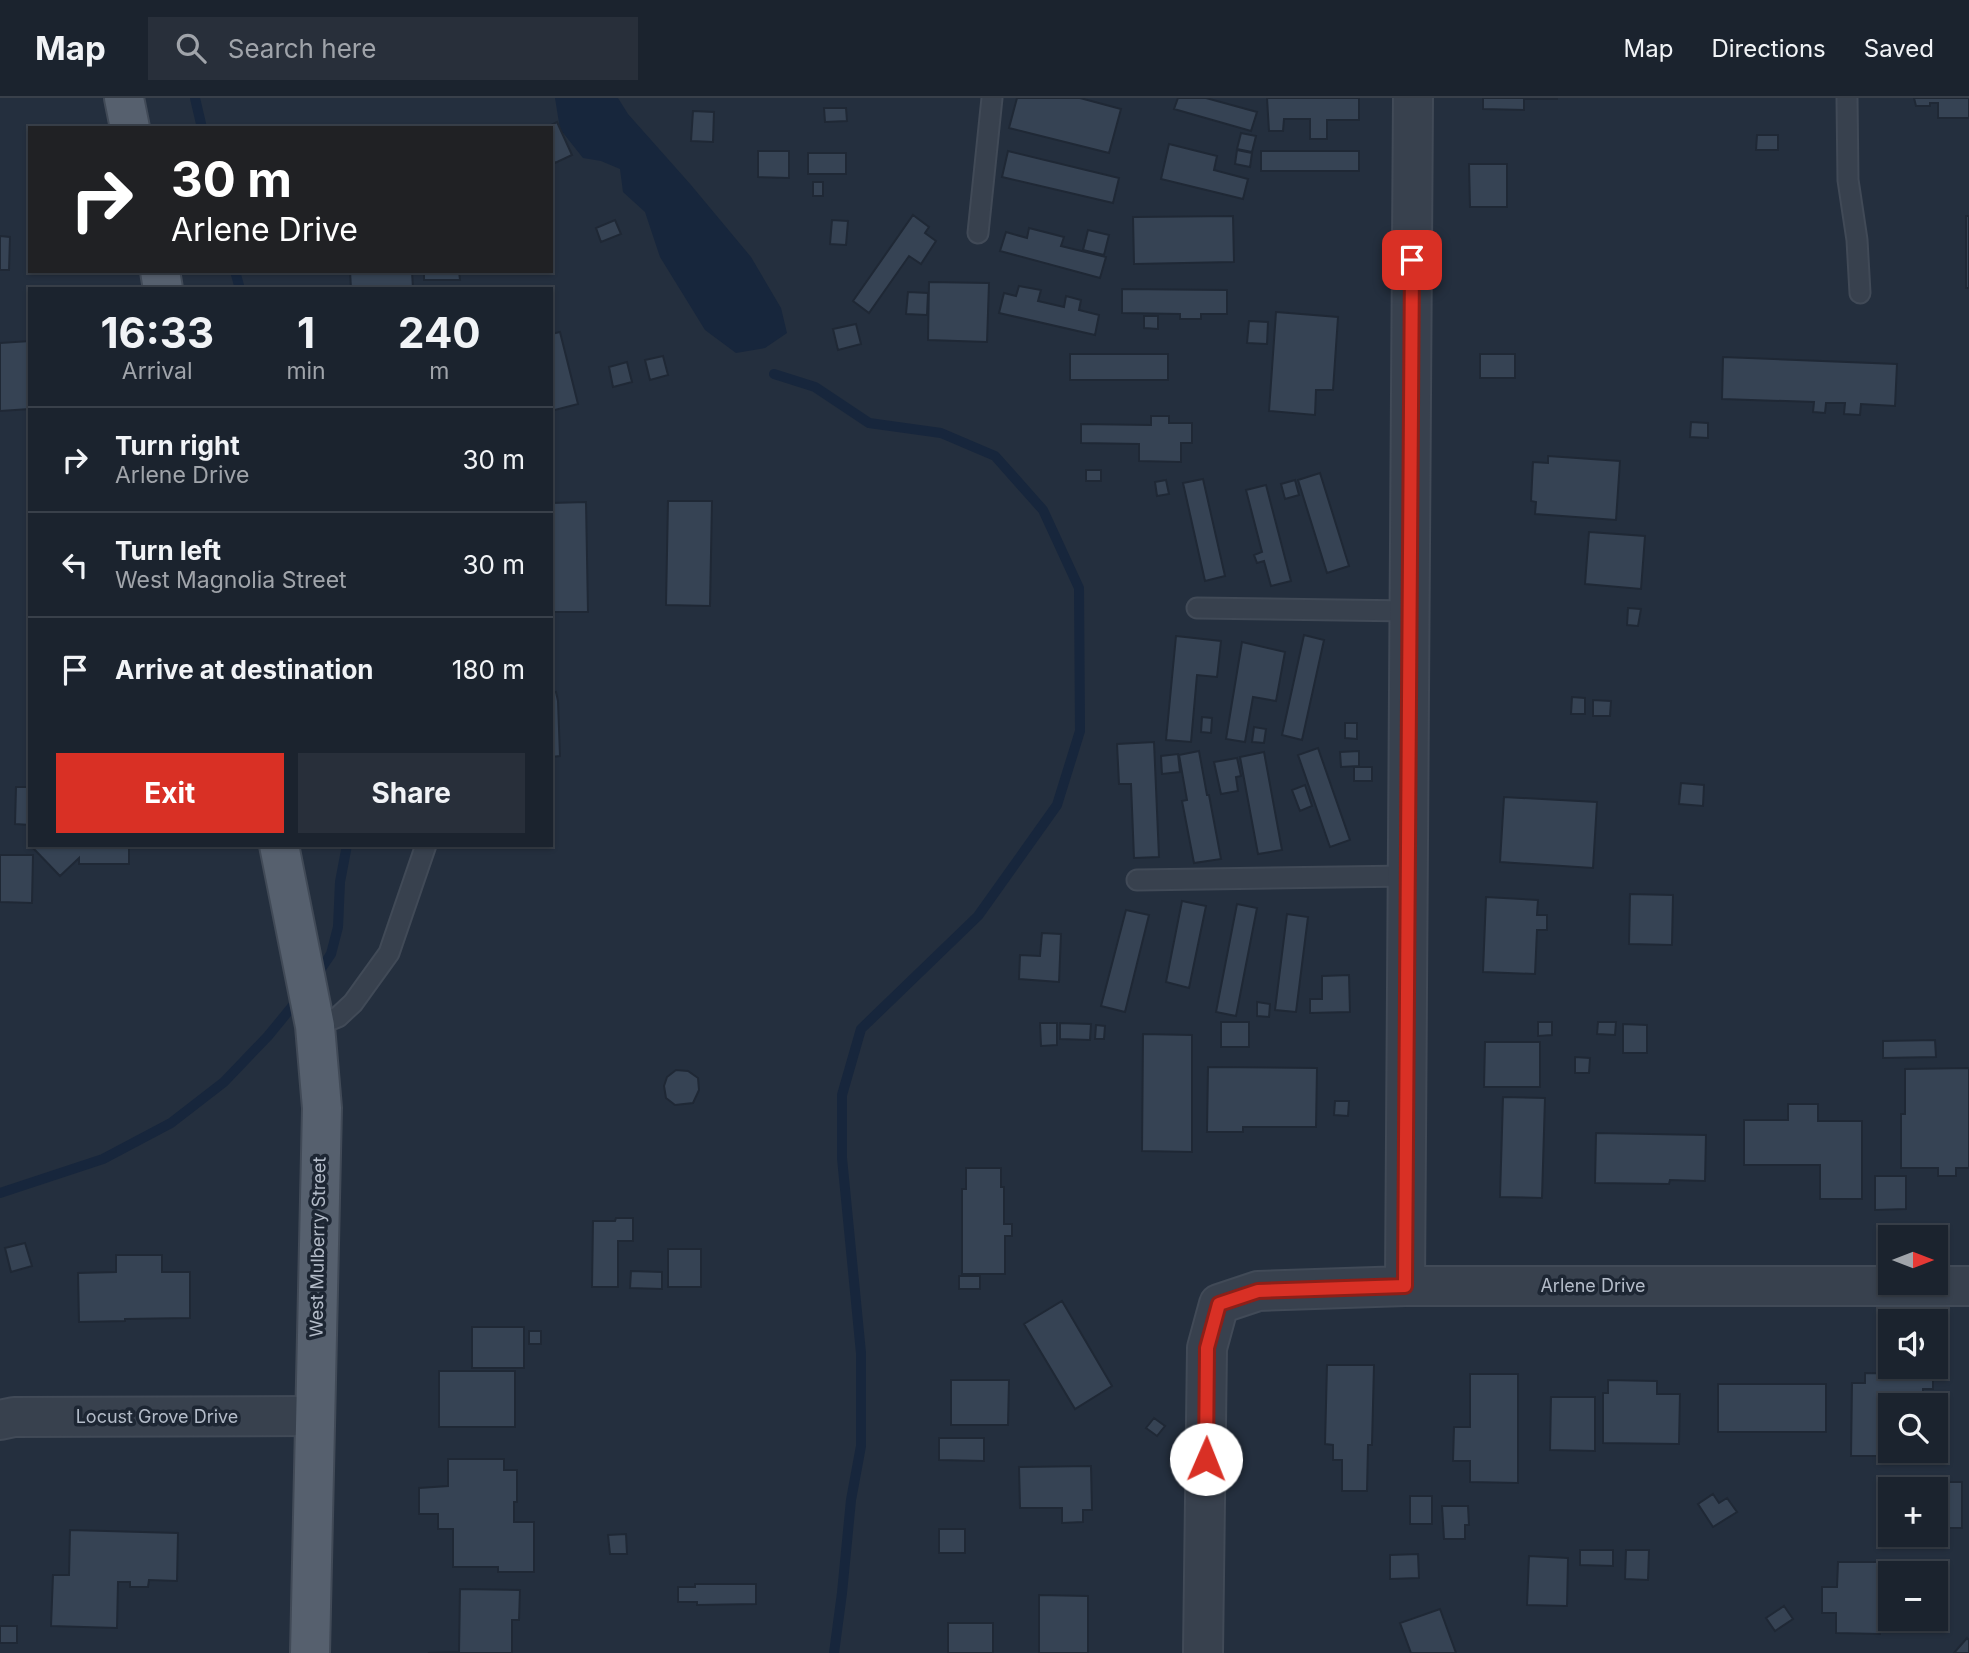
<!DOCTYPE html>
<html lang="en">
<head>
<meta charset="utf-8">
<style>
	body { margin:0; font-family:Inter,sans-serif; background:#282f3a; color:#f1f3f6; height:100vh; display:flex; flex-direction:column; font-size:26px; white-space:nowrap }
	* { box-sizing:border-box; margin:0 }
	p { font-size:23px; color:#a0a4aa }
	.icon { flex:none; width:38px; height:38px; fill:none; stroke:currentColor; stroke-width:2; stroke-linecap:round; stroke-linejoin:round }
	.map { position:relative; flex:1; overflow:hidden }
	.sheet { position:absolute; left:28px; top:189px; width:525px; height:560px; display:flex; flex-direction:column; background:#1b232e; border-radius:0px; box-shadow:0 2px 5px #0004,0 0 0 2px #39404a }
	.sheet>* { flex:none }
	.top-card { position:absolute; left:28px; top:28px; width:525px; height:147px; border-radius:0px; box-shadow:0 2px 5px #0004,0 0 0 2px #39404a; background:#202124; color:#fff; overflow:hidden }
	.needle { width:46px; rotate:90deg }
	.controls { position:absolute; left:1878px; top:1127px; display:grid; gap:14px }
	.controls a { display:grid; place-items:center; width:70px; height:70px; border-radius:0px; background:#1b232e; box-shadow:0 2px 5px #0004,0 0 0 2px #39404a; font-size:35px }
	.pin { position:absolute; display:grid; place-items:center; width:60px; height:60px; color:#fff; margin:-30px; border-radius:14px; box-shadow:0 4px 10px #0006 }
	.me { position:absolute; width:77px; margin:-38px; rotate:1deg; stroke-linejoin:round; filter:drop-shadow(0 0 5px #0008) }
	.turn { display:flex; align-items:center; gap:24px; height:147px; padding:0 28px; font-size:32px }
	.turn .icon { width:91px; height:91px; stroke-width:2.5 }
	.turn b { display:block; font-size:49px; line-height:60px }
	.eta { display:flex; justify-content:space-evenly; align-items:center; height:119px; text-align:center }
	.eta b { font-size:42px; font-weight:700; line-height:49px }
	.button { display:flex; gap:14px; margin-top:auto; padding:14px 28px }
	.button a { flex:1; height:80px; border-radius:0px; background:#d93025; color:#fff; font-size:28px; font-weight:700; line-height:80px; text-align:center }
	.button a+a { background:#282f3a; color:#f1f3f6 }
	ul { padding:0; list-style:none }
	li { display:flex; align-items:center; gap:21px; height:105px; padding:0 28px; border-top:2px solid #39404a }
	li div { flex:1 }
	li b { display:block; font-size:26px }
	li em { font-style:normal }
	header { display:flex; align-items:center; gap:42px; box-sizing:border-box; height:98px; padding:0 35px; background:#1b232e; border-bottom:2px solid #39404a }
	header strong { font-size:33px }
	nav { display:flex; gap:38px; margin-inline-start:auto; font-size:24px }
	.search { width:490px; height:63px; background:#282f3a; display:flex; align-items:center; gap:18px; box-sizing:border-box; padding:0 24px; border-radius:0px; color:#a0a4aa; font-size:26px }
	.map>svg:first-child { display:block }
</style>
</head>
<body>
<header>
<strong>Map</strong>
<div class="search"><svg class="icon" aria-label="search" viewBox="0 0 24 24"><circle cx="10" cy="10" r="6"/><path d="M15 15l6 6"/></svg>Search here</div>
<nav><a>Map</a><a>Directions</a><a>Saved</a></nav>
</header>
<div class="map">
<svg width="1969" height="1555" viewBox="0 0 1969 1555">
	<rect width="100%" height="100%" fill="#242f3e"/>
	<path fill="#17263c" d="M555,0H618L628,16L691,87L751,159L781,210L787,235L765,250L736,255L705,232L660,159L645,114L623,94L620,71L601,63L583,60L560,31Z"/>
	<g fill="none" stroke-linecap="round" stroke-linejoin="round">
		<path stroke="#17263c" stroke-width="10" d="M195,0L202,30
			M235,173L240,191
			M774,276L815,289L869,325L941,335L995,358L1043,412L1079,490L1080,633L1057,707L978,818L861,931L842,997V1060L861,1255V1348L851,1402L842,1495L834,1555
			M316,878L331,856L338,829L340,784L347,747
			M0,1095L103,1061L171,1025L224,984L268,938L300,899"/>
	</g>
	<path fill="#364354" stroke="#1f2835" stroke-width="2" d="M1017,0H1080L1121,11L1109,55L1009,30Z
		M1178,0H1206L1257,14L1251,33L1174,11Z
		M1267,0H1359V22H1327V41H1310V21H1284L1283,33H1269Z
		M1483,0H1557V1H1524V12L1483,11Z
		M1914,0H1969V20H1938V5H1930V8H1916Z
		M824,10H846L847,23L825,24Z
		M693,13L714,14L713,44L691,43Z
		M557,24L572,57L555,65L551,58V30H545Z
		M1241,35L1256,38L1252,54L1237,51Z
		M1757,37H1778V52H1756Z
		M1169,46L1217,58L1214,72L1248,81L1243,101L1161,81Z
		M1237,52L1252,55L1250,69L1235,66Z
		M758,53H789V80L758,79Z
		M1008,53L1119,80L1113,105L1002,79Z
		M1261,53H1359V73H1261Z
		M808,55H846V76H808Z
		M1469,66H1507V109H1470Z
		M813,84H823V98H813Z
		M913,117L929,129L925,135L936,143L921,166L909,158L869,215L853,203Z
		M1233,118L1234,164L1134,166L1133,119Z
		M1966,118H1969V190H1966Z
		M615,122L621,136L601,144L596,130Z
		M832,122L848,123L846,147L830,146Z
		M1029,130L1064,139L1061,148L1106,159L1100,180L1000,153L1006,134L1027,140Z
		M1088,132L1109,137L1104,157L1083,152Z
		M0,138L10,139L9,172H0Z
		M350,173H412L413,191H351Z
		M424,173H459L460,182H424Z
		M929,184L989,185L987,244L928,242Z
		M1019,188L1041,192L1038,203L1064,209L1066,198L1081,202L1079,212L1099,217L1095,237L999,215L1004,195L1016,198Z
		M1122,191L1227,192V216H1201V221H1180V216L1122,215Z
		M908,194L928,195L927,217L906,216Z
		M1276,214L1338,219L1333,292H1316L1315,317L1269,313Z
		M1144,218H1158V231L1144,230Z
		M1249,223L1268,224L1267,246L1247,245Z
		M856,226L861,246L838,252L833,231Z
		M560,234L578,306L551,313V236Z
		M30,243V311L0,313V245Z
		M1070,256H1168V282H1070Z
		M1480,256H1515V280H1480Z
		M663,258L668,277L650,282L645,262Z
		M1723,259L1897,266L1895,308L1861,306L1860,317L1844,316L1845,305H1826L1825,315L1813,314L1814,304L1722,301Z
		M627,264L632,284L613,289L609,269Z
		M1151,318H1169V325H1192V345H1181V364L1139,363V346L1081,345V326L1151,327Z
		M1691,324L1708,325V340L1690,339Z
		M1548,358L1620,363L1616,422L1535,416L1536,404L1531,403L1533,364L1548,365Z
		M1086,372H1101V383H1086Z
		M1320,375L1349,468L1327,475L1298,382Z
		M1203,381L1225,478L1205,483L1183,385Z
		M1166,382L1169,396L1157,398L1155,384Z
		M1295,382L1299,397L1285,401L1281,386Z
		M1266,387L1291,483L1271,488L1264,463L1257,465L1254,457L1262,454L1246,392Z
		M668,403H712L710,508L666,507Z
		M586,404L588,514H551V405Z
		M1589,434L1645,438L1641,491L1585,486Z
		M1628,510L1641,511L1638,528L1627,527Z
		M1304,537L1324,542L1302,642L1282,637Z
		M1176,538L1221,543L1217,579L1197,577L1191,644L1166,642Z
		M1242,544L1285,554L1276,603L1253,599L1245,644L1226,641Z
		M556,594L558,603L560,658L551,659V595Z
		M1572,599L1585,600V616H1571Z
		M1593,602L1611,603L1610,618H1593Z
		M1202,619L1212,620L1211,635L1201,634Z
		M1345,625H1357V641L1345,640Z
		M1254,629L1266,631L1264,645L1252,644Z
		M1154,644L1159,759L1134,760L1131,686H1119L1117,646Z
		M1318,650L1350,742L1330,749L1298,657Z
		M1199,653L1207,697H1209L1221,761L1194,765L1182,703L1187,702L1179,657Z
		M1359,653V668L1341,669L1340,654Z
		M1264,654L1282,752L1258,756L1240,659Z
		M1178,656L1180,674L1162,676L1161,658Z
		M1237,660L1241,678L1236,679L1238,693L1221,696L1214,664Z
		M1354,669H1372V683H1354Z
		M1681,685L1704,687L1703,708L1679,706Z
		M1305,687L1312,708L1300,713L1292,692Z
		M16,689H30V727L15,726Z
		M1504,699L1597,704L1593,770L1500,764Z
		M38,747H129V766H79V760L60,778L34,751Z
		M0,757H33L32,805L0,804Z
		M1630,796L1673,797L1672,847L1629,846Z
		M1486,799L1538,802L1537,817H1547V832H1537L1535,876L1483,874Z
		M1182,803L1206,808L1189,890L1166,884Z
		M1237,806L1257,810L1236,918L1216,914Z
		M1126,812L1149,817L1125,914L1101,908Z
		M1287,816L1308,819L1296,914L1275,912Z
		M1042,835L1061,836L1059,884L1019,881L1020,857L1040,858Z
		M1349,877L1350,914L1310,915V901H1322V878Z
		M1257,904L1270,906L1269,919L1257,918Z
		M1221,924H1249V949H1221Z
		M1538,924H1552V937L1538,938Z
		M1598,924H1616L1615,937L1597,936Z
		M1040,925H1057V947L1041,948Z
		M1060,925L1091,926L1090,942L1060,941Z
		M1623,926L1647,927V955H1623Z
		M1096,927L1105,928L1104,941H1095Z
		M1143,936L1192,937V1054L1142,1053Z
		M1935,942L1936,959L1883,960V943Z
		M1485,944H1540V989H1484Z
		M1575,959L1590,960L1589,975H1575Z
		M1208,969L1317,970L1316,1029H1243V1034H1207Z
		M1969,970V1070H1956V1078H1938V1070H1901V1016H1905V971Z
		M676,972L688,973L698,980L699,992L693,1005L675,1007L666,1000L664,988L667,979Z
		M1503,999L1545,1000L1542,1100L1500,1099Z
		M1335,1003H1349L1348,1018L1334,1017Z
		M1788,1006H1818V1023H1862V1101H1820V1067H1744V1022H1788Z
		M1596,1035L1706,1037L1705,1083L1670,1082L1669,1086L1595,1085Z
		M966,1070H1001V1089H1004V1126H1012V1138H1005V1176H962V1091H966Z
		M1875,1078H1906V1111L1875,1112Z
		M616,1120H633V1143H618V1189H592L593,1123H615Z
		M25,1145L32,1168L11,1174L5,1150Z
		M668,1151H701V1189H668Z
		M116,1157H162V1174H190V1220L125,1221V1223L79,1224L78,1175L116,1174Z
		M631,1173L662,1174V1191L630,1190Z
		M959,1178H980V1191H959Z
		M1062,1203L1112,1288L1075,1311L1024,1226Z
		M472,1229H524V1270H472Z
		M529,1233H541V1246H529Z
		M1327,1267H1374L1372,1347H1368L1367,1393H1342V1362H1333V1347L1325,1346Z
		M439,1273H515V1329H439Z
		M1865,1275L1933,1276V1291H1923V1307H1890V1353H1900V1358H1851L1852,1285H1865Z
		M1470,1276H1518V1385L1470,1384V1363H1453L1454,1329H1470Z
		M951,1282H1009L1008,1327H951Z
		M1608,1282L1657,1283V1296H1680L1679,1346L1603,1345V1295H1608Z
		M1718,1286H1826V1334H1718Z
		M1551,1299H1595V1353L1550,1352Z
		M1154,1320L1165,1328L1157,1338L1146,1330Z
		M939,1340H984V1363L939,1362Z
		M448,1361H504V1372H517V1404H514V1424H534V1474H498V1469H453V1431H438V1416H419V1390L448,1388Z
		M1091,1368L1092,1412H1083V1424L1062,1425V1410H1020L1019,1369Z
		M1908,1384H1962V1430H1936V1391H1908Z
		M1713,1396L1719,1405L1727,1400L1737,1414L1713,1429L1698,1406Z
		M1886,1396H1890V1429H1886Z
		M1410,1398H1432V1426H1410Z
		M1442,1408H1468L1469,1427H1465V1441H1444Z
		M939,1431H965V1455H939Z
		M70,1432L178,1435L177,1483L149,1482L148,1489H130V1484H118L117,1530L51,1528L53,1477H69Z
		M626,1436L627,1456H610L608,1437Z
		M1580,1452H1613V1468L1580,1467Z
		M1626,1452H1649L1648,1482L1625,1481Z
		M1418,1456L1419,1480L1390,1481V1457Z
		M1529,1458L1568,1460L1567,1508L1527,1507Z
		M1838,1464H1880V1485H1890V1517H1880V1536L1836,1535V1515H1822V1489H1837Z
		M695,1486H756V1506L697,1507V1504H678V1489H695Z
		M460,1491L520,1492L519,1522H512V1555H428L459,1554Z
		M1039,1497L1088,1498V1555H1039Z
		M1784,1508L1793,1521L1775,1533L1766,1520Z
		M1440,1511L1456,1555H1411L1400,1525Z
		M948,1525H993V1555H948Z
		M0,1528H17V1545H0Z
		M1967,1540L1969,1542V1555H1954Z"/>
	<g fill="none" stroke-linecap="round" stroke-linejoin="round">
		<g stroke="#414a57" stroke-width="23">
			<path id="service" d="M1847,0L1848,82L1857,142L1860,195
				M978,135L992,0
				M1197,510L1410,513
				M1137,782L1408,778
				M315,928L338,919L353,905L389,855L426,747"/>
		</g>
		<g stroke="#414a57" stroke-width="42">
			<path id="minor" d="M1405,1188L1413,0
				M0,1322L14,1319L314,1318
				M1203,1555L1207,1250L1219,1206L1258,1193L1405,1188H1969"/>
		</g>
		<g stroke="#414a57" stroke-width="42">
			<path id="primary" d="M124,0L130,30
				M160,173L163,191
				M279,747L315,928L322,1010L310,1555"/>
		</g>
		<use href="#service" stroke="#38414e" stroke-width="19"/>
		<use href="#minor" stroke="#38414e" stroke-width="38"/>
		<use href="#primary" stroke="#56606e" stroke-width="38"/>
	</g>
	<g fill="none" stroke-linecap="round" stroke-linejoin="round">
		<g stroke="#8d1f18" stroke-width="18">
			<path id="route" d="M1206,1361L1207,1250L1219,1206L1258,1193L1405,1188L1412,162"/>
		</g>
		<use href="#route" stroke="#d93025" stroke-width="12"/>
	</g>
	<g text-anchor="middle" stroke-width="7" stroke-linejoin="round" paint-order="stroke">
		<g font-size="18" fill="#b4bcc9" stroke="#1d2633">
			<text transform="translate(318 1149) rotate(-89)" y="6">West Mulberry Street</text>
			<text x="1593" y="1194">Arlene Drive</text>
			<text x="157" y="1325">Locust Grove Drive</text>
		</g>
	</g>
</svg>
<div class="controls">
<a><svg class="needle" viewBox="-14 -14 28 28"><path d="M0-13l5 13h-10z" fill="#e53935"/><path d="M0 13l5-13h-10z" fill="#a0a4aa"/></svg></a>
<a><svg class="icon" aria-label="sound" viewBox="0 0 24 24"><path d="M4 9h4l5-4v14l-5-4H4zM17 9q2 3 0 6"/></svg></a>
<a><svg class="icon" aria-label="search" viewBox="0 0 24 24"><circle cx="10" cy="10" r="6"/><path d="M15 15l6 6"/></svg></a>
<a>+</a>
<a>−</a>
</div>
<div class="pin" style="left:1412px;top:162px;background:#d93025"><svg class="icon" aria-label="arrive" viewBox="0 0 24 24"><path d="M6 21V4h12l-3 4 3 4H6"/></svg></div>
<svg class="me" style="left:1206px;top:1361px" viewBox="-20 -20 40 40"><circle r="19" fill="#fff"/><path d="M0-13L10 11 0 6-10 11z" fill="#d93025"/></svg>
<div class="top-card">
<div class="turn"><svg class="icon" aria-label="right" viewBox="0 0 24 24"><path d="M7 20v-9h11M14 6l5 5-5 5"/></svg><div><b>30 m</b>Arlene Drive</div></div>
</div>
<section class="sheet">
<div class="eta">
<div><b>16:33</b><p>Arrival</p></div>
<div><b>1</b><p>min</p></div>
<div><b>240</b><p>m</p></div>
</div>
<ul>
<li><svg class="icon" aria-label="right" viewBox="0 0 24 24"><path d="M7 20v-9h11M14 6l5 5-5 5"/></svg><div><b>Turn right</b><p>Arlene Drive</p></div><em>30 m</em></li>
<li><svg class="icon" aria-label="left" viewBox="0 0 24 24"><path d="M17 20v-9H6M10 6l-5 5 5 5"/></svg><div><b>Turn left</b><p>West Magnolia Street</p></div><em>30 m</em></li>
<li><svg class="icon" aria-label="arrive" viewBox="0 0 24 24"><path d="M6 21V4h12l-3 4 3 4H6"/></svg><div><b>Arrive at destination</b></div><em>180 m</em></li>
</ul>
<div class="button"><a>Exit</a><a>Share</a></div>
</section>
</div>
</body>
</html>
